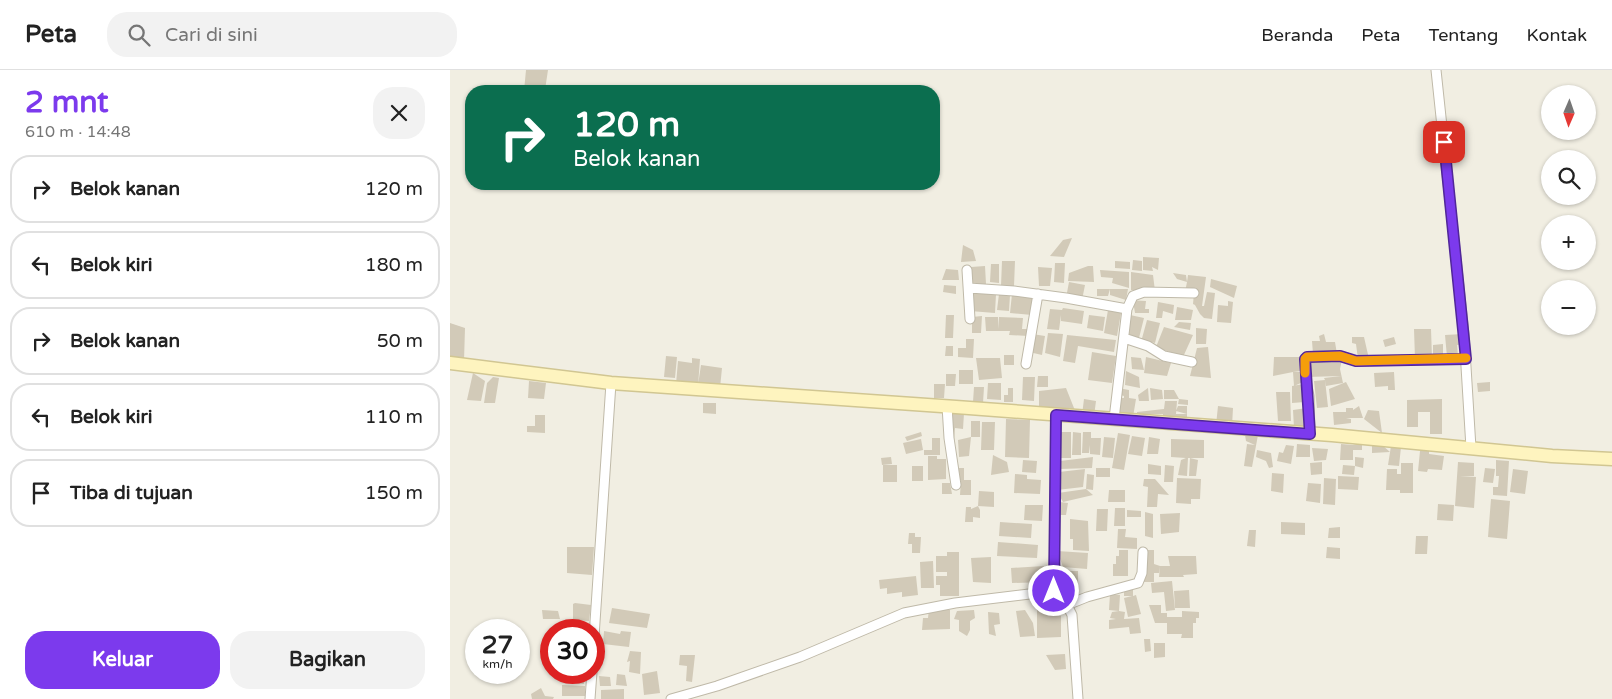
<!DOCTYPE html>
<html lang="id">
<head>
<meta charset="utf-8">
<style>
	body { margin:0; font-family:"Varela Round",sans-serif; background:#f2f2f2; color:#222; height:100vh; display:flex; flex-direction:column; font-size:19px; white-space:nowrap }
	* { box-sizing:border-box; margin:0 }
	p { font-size:16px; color:#767676 }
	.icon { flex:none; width:28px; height:28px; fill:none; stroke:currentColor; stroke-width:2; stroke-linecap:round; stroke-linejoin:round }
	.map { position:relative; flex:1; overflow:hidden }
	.drawer { display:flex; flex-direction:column; background:#fff; width:450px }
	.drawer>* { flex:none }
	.banner { position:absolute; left:15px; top:15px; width:475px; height:105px; border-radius:20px; box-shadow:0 1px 4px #0004; background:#0b6e4f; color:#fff; overflow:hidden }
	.needle { width:32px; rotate:182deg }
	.fabs { position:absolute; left:1091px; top:15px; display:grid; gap:10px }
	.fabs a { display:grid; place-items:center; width:55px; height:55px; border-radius:50%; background:#fff; box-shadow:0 1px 4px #0004; font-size:25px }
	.speed { position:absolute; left:15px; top:549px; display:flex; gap:10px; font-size:25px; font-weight:700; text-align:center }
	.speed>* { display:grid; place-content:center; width:65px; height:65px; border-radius:50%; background:#fff; box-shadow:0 1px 4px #0004; line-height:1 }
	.speed small { font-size:12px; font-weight:400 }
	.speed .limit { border:8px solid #d22; background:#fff; color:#111 }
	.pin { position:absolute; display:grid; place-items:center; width:42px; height:42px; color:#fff; margin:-21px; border-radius:10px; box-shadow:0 2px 8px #0006 }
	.me { position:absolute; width:55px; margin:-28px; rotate:0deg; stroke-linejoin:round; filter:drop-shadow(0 0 4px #0008) }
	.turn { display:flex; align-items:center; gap:18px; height:105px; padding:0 25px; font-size:22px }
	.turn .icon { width:65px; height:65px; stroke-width:2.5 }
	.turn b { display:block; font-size:35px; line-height:42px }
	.round { display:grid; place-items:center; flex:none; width:52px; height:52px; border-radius:20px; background:#f2f2f2 }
	.head { display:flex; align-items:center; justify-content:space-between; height:85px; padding:0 25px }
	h1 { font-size:30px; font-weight:800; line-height:38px; color:#7c3aed }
	.button { display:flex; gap:10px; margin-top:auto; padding:10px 25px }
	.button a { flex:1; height:58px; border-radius:20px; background:#7c3aed; color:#fff; font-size:20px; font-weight:800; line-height:58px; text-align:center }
	.button a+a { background:#f2f2f2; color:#222 }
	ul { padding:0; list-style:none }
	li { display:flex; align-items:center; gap:15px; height:68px; margin:0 10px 8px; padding:0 15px; border:2px solid #e0e0e0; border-radius:20px }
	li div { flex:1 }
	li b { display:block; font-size:19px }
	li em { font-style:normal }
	header { display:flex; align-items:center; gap:30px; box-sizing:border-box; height:70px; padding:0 25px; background:#fff; border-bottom:1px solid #e0e0e0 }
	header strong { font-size:24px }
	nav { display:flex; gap:28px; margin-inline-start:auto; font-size:18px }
	.search { width:350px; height:45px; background:#f2f2f2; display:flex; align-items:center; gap:12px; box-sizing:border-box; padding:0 18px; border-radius:20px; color:#767676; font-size:19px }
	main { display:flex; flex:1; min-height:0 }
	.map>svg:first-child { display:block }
</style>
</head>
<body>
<header>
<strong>Peta</strong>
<div class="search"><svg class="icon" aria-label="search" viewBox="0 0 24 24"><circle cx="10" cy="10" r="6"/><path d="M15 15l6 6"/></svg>Cari di sini</div>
<nav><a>Beranda</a><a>Peta</a><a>Tentang</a><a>Kontak</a></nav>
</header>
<main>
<section class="drawer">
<div class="head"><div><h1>2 mnt</h1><p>610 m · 14:48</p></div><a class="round"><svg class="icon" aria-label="close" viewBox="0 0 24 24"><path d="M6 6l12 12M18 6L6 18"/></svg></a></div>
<ul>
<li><svg class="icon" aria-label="right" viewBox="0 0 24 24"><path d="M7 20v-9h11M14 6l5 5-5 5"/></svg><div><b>Belok kanan</b></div><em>120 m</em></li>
<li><svg class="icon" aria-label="left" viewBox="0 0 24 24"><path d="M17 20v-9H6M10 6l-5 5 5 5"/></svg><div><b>Belok kiri</b></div><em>180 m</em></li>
<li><svg class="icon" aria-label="right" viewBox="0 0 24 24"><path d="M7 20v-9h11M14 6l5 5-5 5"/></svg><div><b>Belok kanan</b></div><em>50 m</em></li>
<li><svg class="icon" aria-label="left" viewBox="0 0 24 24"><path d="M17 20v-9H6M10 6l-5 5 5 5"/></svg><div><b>Belok kiri</b></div><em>110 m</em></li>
<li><svg class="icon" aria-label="arrive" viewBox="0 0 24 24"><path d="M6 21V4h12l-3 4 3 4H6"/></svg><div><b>Tiba di tujuan</b></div><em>150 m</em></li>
</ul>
<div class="button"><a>Keluar</a><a>Bagikan</a></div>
</section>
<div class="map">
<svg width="1162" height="629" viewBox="0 0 1162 629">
	<rect width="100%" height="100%" fill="#f1eee2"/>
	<path fill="#d2cab8" d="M76,0H98L95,20L82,17L81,21H74Z
		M622,168L614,187L600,186L613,170Z
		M513,175L523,180L526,191L511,192Z
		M693,187L709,188L708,200L702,197L703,201L693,200Z
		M683,190L692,191V201L682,200Z
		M552,191H565L564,216H551Z
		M665,191L680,192V199L665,198Z
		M605,193H615L614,213L604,212Z
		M541,194H549V213L540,212Z
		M535,196L536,214L523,215L521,197Z
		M638,196H643L644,212L618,211L619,203Z
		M588,197L602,198L600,216H589Z
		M496,199L508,200L509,210H492Z
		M650,200L679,202V218L662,213L663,208L651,207Z
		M681,202L703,205L705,221L681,220Z
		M723,203L736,205L737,212L738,205L756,207L752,236H754L757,222L765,223L762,249L754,248L750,244L745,235L743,234L744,223L735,222L737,212L727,209Z
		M761,209L787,216L784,228L760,217Z
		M619,212L635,215L632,230L616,228Z
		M494,215L506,216V224L493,222Z
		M647,219H660L658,226H647Z
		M660,219H678L676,230L660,225Z
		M522,221H527V224H546L545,243L520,241Z
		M549,224L560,225L559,241L547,240Z
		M562,224L584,226L582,245L560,243Z
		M678,230L696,231L695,239H699V243H685L684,237L678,236Z
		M778,231L783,232L781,253L767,252L768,235L778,236Z
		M708,232L724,235L723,244L713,241L712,248H706Z
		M727,237L743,240L741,250H725Z
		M613,238L634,241L632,254L611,251V245L609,260L597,259L600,239L612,240Z
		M658,240L671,243L667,266L654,263Z
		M496,245H504L503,268H495Z
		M639,245L655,247L653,261L637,258Z
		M680,245L694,248L689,268L679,265Z
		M532,246L531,263H522V247Z
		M535,247H548V259L549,247L573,248L572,259H578V266L559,265L560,261H536Z
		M697,250L710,253L705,273L698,271V274L691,272Z
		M729,252L741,253L740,260L724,257Z
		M0,253L15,258L14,291L0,289Z
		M714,257L743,265L733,287L706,277Z
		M746,258L757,259L756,274H746Z
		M964,259H981L982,288L965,289Z
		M598,263L613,264L610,287L595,283Z
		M582,264L595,266L592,285L579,282Z
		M874,264L876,272H885L887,284H863L862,271H870L869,266Z
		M1013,264L1014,274L1007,275L1008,286L997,287L995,265Z
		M617,265L666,270L664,282L628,276L625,293L613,291Z
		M902,267H914L919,289H908L906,274L902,273Z
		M944,267L946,274L935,277L933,270Z
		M516,269H524L523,288L508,287V278H516Z
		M993,274V287H983V275Z
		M496,276H503V286H495Z
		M758,277L761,308L740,306L747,278Z
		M642,282L666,286L662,313L638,310Z
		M554,285H564V295H554Z
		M216,286L227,287L225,308L214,307Z
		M681,287L691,288L694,300L682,299Z
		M696,287L721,293L717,306L694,303Z
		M824,287H852L851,301L843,302H853V312L844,316L843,302L823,306Z
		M242,288L250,289L248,316L226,314L228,291L242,293Z
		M526,288H550L552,308L529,310Z
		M857,289H892L890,299L893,313L876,316L875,310L878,337L867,338L864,311L875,310L874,308L891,306L857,307Z
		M251,295L272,298L270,318L248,315Z
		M509,300H523V314H509Z
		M676,301L689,307L690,318L675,315Z
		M944,302L945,320H938V316L925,317L924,303Z
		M23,303L35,311L31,331L17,330Z
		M496,304H506L505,316H496Z
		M588,306H598V317H587Z
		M43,307L49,308L45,333H34L37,313Z
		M573,307H585L584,331L572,330Z
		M79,311L96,313L94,329L78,328Z
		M896,312L905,329L881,336L879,319Z
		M1040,312V321L1028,322L1027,313Z
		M538,313H551V330L537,329Z
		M484,314H495L494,328H484Z
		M854,314L855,332L842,333V316Z
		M524,317H534L533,333L523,332Z
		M558,318H563V332H554V325H558Z
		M616,318L626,343L589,339V321Z
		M668,318L679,320V328L686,329L683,347L664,348L668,328H674V326L667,324Z
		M698,318L699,331H689L688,325Z
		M700,318L712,320L713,329L701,330Z
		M714,320H724L729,329L738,330V335L728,334L729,329H714Z
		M826,322H840L841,351H828Z
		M634,329L646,331L644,346L632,345Z
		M992,329V364H980V342H968V357H957V330Z
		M715,331H727L726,344H737L726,341L728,336H737V353L713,349V344H687V342L714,339Z
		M253,333H266V344L253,343Z
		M768,336L783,338L782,356L766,355Z
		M909,336L913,348H896L901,349V353L884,355L883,342H896V338H903V340Z
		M857,338L855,345L857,357L844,358L843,340Z
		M918,340L929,341L932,363L914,349Z
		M502,343H514L513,359L505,358L504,370H500Z
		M85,345H95V363L77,362V356H85Z
		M556,349L580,350L579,388L555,387Z
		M521,351H530V367H521Z
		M532,352H545L544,380H531Z
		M471,362L472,366L457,371L455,367Z
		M608,362H621V388H605Z
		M623,362L631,363V385H622Z
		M633,362H641V368H651L650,385L640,384V375L639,383H632Z
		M668,363L680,365L674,400L662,398Z
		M795,365H808L802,397L794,396L797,374L805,375L796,371Z
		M682,366L695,368L692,386L678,384Z
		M521,367L519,386L509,387L508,370Z
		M654,367L665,368L663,388L652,387Z
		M699,367L710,369L708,384H697Z
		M482,368H490V385H474V380H477V381V380H482Z
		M471,369L473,380L456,384L453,373Z
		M721,369L754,370V388H738L737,406L728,405L731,390L736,388L721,387Z
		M912,373V380H903V390H890L891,374L903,375Z
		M847,374L860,375V387H846Z
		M836,375L844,376L841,394L827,391L829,382L833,383Z
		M922,375H932L940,382L922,383Z
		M941,376L951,377L949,396L938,395Z
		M862,378L878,379L876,390L864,391Z
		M807,380L821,383L823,397L819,398L816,391L806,387Z
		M970,381H979V384L994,386L992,400L978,399L977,402L968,401Z
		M543,385L557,392L559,402L541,405Z
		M478,386H487V389H496V409L478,410Z
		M441,387L442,394L432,395L431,388Z
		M643,387L642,398L610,399V391Z
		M905,387L914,388L913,398L905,396L904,405L892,404L893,395L905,396Z
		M740,388L748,390L746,406H739Z
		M573,390L587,391L586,403L572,402Z
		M1046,390L1059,391L1057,426L1043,425V417H1048L1049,406H1046Z
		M872,392V404L861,405L860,393Z
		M1008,392L1024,393V406H1010L1026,407L1024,438L1005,436Z
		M951,393H963V423H950V420H936L937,399H947V404H951Z
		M698,394L711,396V405L698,404Z
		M433,395H447V412H433Z
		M715,395L724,396L723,412H714Z
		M462,396H473V411H462Z
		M501,398H514V410H521V425H510L511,410L500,409Z
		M646,398H660V407H646Z
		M1035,398L1045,399L1043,413L1033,412Z
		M635,399L633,417L607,420L609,402Z
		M1063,399L1078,401L1075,424L1060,422Z
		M822,403L834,404L833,423L821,421Z
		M565,404L577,405V409L591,410L590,424L564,423Z
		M637,404L644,405L643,420L636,419Z
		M888,406L909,407L908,420L888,419Z
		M727,408L751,409L750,429H741V434L726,433Z
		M874,408L886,409L885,435L873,434Z
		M694,409H705L719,425L708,424L707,437H697L698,417L693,416Z
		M492,413H500L502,424H492Z
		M858,413L871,414L870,433L856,431Z
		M636,419L643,425L613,432L608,423Z
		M659,420H675V432H658Z
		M529,421L544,422V437L528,436L530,440V448L523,447V452H515L516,437H521V439L528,436Z
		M1041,429L1060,431L1057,469L1038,467Z
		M610,432L618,433L616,445H609Z
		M988,434L1004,435L1003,451L987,450Z
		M575,435H593L592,451L574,450Z
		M665,438H675V456H664Z
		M647,439H658L657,461H646Z
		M677,440L691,441V447H677Z
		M695,442L703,444V468L695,466Z
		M730,443L729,462L711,464L710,444Z
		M620,449L638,451L639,481L623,480V469H620Z
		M550,452L582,454L581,468L549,466Z
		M831,452L855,453V465L831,464Z
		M890,457V468H878L879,458Z
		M668,459H676L675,467L687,468V479L667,478Z
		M799,460H806L805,477L797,476Z
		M459,463H465V467H471L470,483H462V474H458Z
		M966,466H978L977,484H965Z
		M548,472L588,475L587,488L547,486Z
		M117,477H144L142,505L117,503Z
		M877,477L890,478V489L876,488Z
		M669,480H678V506H663V494H666V486H669Z
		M692,480H704V494L710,496H720L718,486H746L747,504L733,505L734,507H709L710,496L709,503H704V512H691Z
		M607,481L638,483L637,499L613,497Z
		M497,482H509V526H490V515H486V506H497V502H486V486H497Z
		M541,487V513L523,512L521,488Z
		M483,491L484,518H471L470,492Z
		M594,496L595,512L562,513L561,498Z
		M609,501H628V514H609Z
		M466,506L468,525L452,527V522L437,524V518L430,519L429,510Z
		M722,511L725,540L716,541L714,522L702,523L701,513Z
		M674,519H683V526L686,525L691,544L678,547L674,528L682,526H674Z
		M739,520L740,538H725L724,521Z
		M660,524L670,525L669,541L659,540Z
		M125,533L141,535L139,551L123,550V534Z
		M699,535H711V543H717V547H732V541L749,542V548H746V553H743V568H731L732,564H717V553H705Z
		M162,538L200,544L197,558L159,553Z
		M479,539L500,540V559L472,560L473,548H478Z
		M587,539H605V546H611V567L587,568Z
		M92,540L108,541L110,549H93Z
		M524,540L525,548L520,551V560L517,566L509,561V550L504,549L507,541Z
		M575,540L583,553L585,566L570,567L566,541Z
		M669,541L675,542L674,549L689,548L691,563L680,564L679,557L659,559V550L666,549L660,548L662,542Z
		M538,542L549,543L550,554L544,555L546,566L539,564Z
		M154,561L170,564L171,561L181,562L179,577L153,574Z
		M694,569H700L701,581L695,582Z
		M704,573H715V587L704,588Z
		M180,581L191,582L190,604L179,602L180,591L177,592Z
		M615,584L616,599L605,600L596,585Z
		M230,585H245L242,612L236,611L237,596L229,595Z
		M207,601L210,623L194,625L192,604Z
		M167,604L175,605L177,616L166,615Z
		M133,605L134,614L122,613L121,607Z
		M149,606L160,607L161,616H150Z
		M112,615L135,616V626H112Z
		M91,618L95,626L104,627L103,629H82L81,624Z
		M174,619V629H151V620Z"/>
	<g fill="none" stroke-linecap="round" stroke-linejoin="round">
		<g stroke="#bfb9a8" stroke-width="11">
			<path id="street" d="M986,0L1014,264L1021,378
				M517,200L520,249
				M519,218L564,221L616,228L677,239
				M674,268L698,276L714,286L742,292
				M576,294L588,224
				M497,336L499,368L506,415
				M606,345L604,521L617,535L622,545L628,629
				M664,349L677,239L683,226L694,222L744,223
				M860,364L859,326L856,311L855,289L857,287L890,286L906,291L1016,289
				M617,535L637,527L688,513L692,503L693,482
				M144,567L161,313
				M140,629L142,602
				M221,629L267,616L350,587L454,543L505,533L604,521"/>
		</g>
		<g stroke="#d1c692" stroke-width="15">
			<path id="secondary" d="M0,293L161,313L506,337L882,365L1102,386L1162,389"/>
		</g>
		<use href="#street" stroke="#fff" stroke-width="9"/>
		<use href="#secondary" stroke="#fef4bf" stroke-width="12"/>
	</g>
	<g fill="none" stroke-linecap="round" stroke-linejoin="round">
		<g stroke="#51269a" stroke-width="12">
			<path id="route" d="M604,521L606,345L860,364L855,289L857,287L890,286L906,291L1016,289L994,72"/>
		</g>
		<use href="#route" stroke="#7c3aed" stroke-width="9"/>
		<path stroke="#f59e0b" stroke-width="9" d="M855,303V289L857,287L890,286L906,291L1016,288"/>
	</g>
</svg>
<div class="fabs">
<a><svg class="needle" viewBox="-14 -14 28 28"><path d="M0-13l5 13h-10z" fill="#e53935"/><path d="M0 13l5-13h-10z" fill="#767676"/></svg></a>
<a><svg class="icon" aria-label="search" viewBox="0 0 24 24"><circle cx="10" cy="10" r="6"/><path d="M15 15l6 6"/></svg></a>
<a>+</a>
<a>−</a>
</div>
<div class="speed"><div>27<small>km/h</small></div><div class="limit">30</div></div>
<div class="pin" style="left:994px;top:72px;background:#d93025"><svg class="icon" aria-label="arrive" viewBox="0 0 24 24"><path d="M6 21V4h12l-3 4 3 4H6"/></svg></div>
<svg class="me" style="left:604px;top:521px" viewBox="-20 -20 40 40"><circle r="17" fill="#7c3aed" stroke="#fff" stroke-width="3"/><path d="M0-11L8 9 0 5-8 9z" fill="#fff"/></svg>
<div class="banner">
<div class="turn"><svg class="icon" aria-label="right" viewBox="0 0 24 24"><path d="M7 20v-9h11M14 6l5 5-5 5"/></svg><div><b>120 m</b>Belok kanan</div></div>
</div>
</div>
</main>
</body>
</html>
